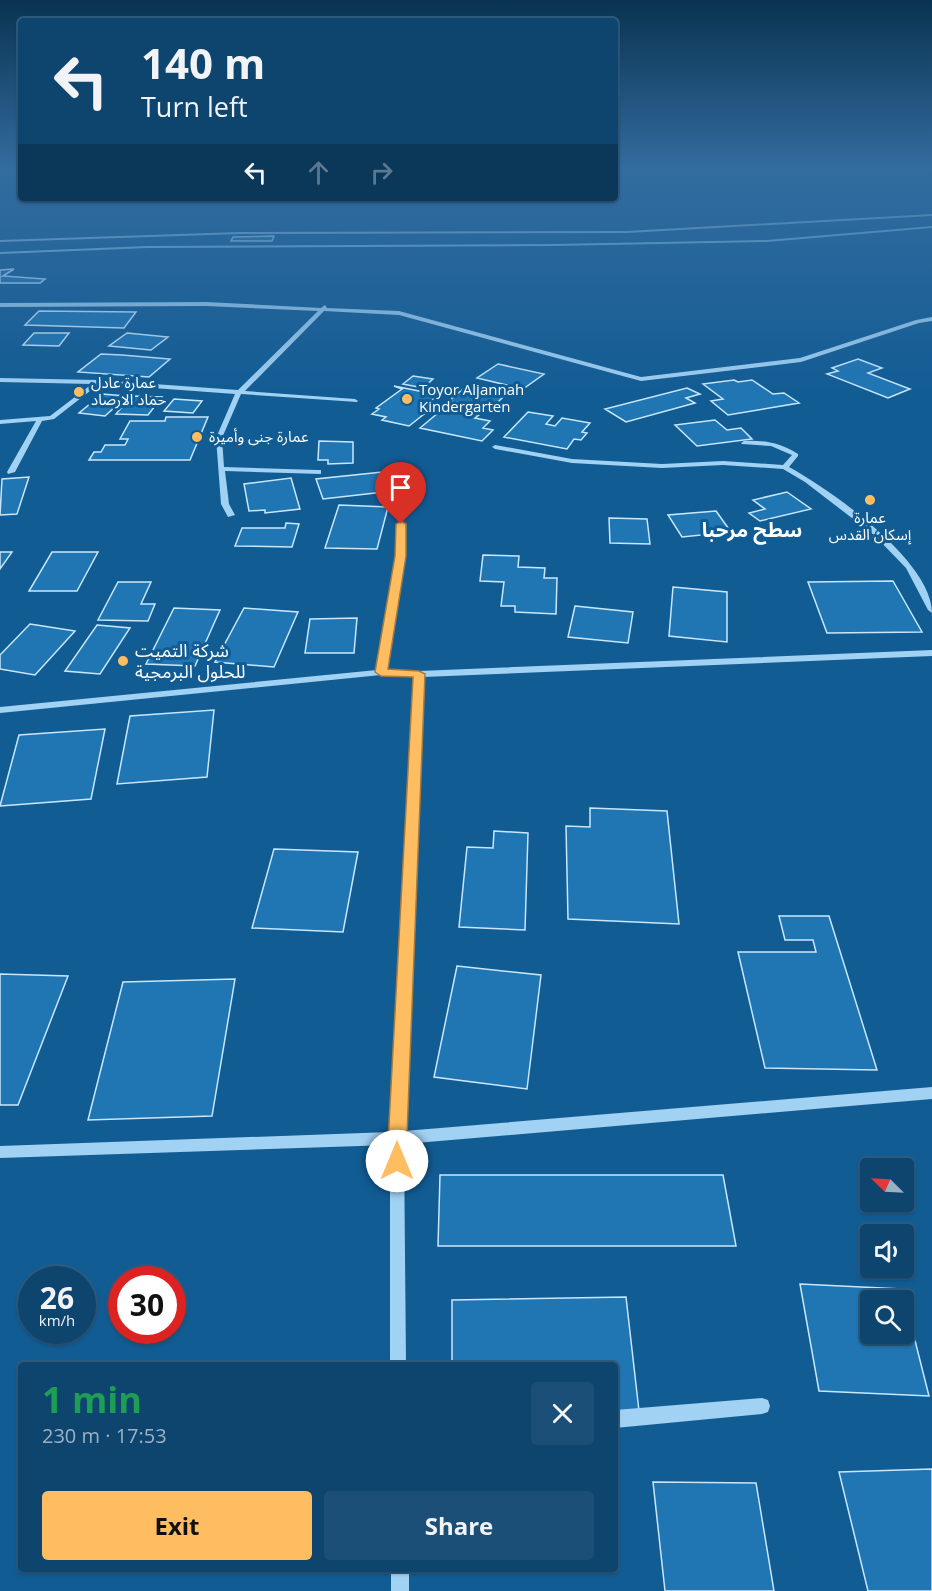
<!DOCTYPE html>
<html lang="en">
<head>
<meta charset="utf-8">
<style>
	body { margin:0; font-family:"Open Sans","Noto Sans Arabic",sans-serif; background:#1c4f77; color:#f1f3f6; height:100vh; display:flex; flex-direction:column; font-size:22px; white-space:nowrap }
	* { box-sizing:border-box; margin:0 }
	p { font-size:20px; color:#9bb1c3 }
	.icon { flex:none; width:33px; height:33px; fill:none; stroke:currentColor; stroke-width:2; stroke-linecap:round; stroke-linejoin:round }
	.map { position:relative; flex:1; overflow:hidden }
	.details { position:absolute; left:18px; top:1362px; width:600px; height:210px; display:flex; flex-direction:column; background:#0e456f; border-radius:6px; box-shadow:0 2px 4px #0004,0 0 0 2px #2e5d82 }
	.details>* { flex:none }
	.banner { position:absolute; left:18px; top:18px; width:600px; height:183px; border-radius:6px; box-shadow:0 2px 4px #0004,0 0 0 2px #2e5d82; background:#0e456f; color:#f1f3f6; overflow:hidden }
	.needle { width:39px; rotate:294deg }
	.tools { position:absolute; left:860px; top:1158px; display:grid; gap:12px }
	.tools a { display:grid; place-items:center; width:54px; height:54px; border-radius:6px; background:#0e456f; box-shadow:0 2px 4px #0004,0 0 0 2px #2e5d82; font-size:30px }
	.speed { position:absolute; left:18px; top:1266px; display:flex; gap:12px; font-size:30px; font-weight:700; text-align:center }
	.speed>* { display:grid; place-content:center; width:78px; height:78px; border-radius:50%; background:#0e456f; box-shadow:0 2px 4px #0004,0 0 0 2px #2e5d82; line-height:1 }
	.speed small { font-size:15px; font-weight:400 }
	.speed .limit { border:9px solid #d22; background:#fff; color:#111 }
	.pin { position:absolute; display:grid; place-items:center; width:51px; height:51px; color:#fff; margin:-62px -26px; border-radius:50% 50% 50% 0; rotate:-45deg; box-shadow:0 0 6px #0007 }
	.pin .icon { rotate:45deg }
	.me { position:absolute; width:66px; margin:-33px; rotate:0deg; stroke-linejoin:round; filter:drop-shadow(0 0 4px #0008) }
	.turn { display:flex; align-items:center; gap:21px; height:126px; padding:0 24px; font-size:27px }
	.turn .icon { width:78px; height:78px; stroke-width:2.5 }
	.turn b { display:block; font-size:42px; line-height:51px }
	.lanes { display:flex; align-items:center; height:57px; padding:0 24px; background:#0003; justify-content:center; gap:30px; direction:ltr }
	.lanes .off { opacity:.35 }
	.round { display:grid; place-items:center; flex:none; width:63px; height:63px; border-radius:6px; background:#1c4f77 }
	.summary { display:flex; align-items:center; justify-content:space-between; height:102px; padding:0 24px }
	h1 { font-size:36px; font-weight:700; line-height:45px; color:#1e9e55 }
	.primary-button { display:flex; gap:12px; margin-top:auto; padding:12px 24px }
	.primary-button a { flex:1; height:69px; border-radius:6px; background:#ffbd62; color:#111; font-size:24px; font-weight:700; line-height:69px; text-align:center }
	.primary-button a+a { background:#1c4f77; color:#f1f3f6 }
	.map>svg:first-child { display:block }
</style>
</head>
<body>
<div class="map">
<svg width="932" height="1591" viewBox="0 0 932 1591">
	<rect width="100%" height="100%" fill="#125c94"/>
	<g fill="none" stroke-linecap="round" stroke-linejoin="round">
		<path fill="#92cef6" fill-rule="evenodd" d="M932,226V228L767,242L553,246L148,248L0,254V252L148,246L553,244L767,240Z"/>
	</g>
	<path fill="#2075b3" stroke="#c8e7fd" stroke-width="1.5" fill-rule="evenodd" d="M274,236L272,241H231L233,237Z
		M14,269L3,276L45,279L40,283H0V270Z
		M39,311L136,312L124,328L25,325Z
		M34,333H69L59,346L23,345Z
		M127,333L168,337L151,350L109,346Z
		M101,354L122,355L170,359L149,377L78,372Z
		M858,359L882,368L868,373L910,389L888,398L827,374L838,371L832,368Z
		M498,364L544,374L523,389L477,378Z
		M413,376L433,379L423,388L403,384Z
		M734,380L738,382L752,380L773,394L784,393L799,403L728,415L711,401L723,399L703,384Z
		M394,386L439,395L431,401L438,403L409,426L382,420L386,417L372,414L379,409L376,408L402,389Z
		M687,388L700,394L686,398L695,403L626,422L605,409Z
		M463,389L504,396L492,408L449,401Z
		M102,394L127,396L105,416L79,413Z
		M131,396L162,397L148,415L116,414Z
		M174,399L202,401L193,413L164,411Z
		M444,408L479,415L475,418L490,421L483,428L493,430L482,441L420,428Z
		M528,412L553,416L546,424L555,426L562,418L590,423L582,432L587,433L581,440L574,439L567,449L504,437Z
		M166,417H208L190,460H89L94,452H101L105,445H125L128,439H120L130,421H165Z
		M715,420L727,430L741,428L752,439L697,446L675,425Z
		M319,441L353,442V463L328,464V460H318Z
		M392,471L401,490L323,499L316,479Z
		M29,477L17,514L0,515L2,479Z
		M291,478L300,509L265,513V510L249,511L244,484Z
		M787,492L811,509L760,521L749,513L765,509L753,500Z
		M339,505L388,507L377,549L325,548Z
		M716,511L731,532L682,537L668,515Z
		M609,518L647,519L650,544L610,543Z
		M286,523L299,524L292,547L235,546L242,528H285Z
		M0,552H12L0,569Z
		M52,552H98L77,591H29Z
		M483,555L519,556L518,567L545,568L544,578H557L556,614L515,612V606H501L504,582L480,581Z
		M893,581L922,632L827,633L808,582Z
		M118,582H151L141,604H155L148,621L98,620Z
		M673,587L727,592V642L669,636Z
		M575,606L633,612L628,643L568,637Z
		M174,608L220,610L195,666L146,664Z
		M244,608L298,612L274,667L215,662Z
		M357,618L354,653H305L310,619Z
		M30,624L75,631L35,675L0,669V655Z
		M97,625L130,628L100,674L65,671Z
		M214,710L207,777L117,784L130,716Z
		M105,729L91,799L0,806L19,735Z
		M590,808L667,811L679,924L568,919L566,826L590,827Z
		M494,831L528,833L525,930L459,927L467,847L493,848Z
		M274,849L358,852L343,932L252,928Z
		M779,916H829L877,1070L765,1068L738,952H816L813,940H785Z
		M457,966L541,975L527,1089L434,1077Z
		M0,974L68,976L18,1105H0Z
		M235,979L212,1116L88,1120L123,982Z
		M440,1175H723L736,1246H438Z
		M800,1284L902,1289L929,1396L819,1391ZM870,1300H903V1334H870Z
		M626,1297L639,1411H615V1365H452V1300Z
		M932,1469V1591H868L839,1472Z
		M653,1482L756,1483L774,1591H665Z"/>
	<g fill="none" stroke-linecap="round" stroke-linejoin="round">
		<path fill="#a1d1f3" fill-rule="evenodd" d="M932,214V216L627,233L240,234L0,242V240L240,232L627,231Z
			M206,302L321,308L325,305L327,308L399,311L641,377L800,358L916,320L932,317V321L919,323L801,362L641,381L399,315L324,311L245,391L355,399L358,401L357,402L241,394L222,438L224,467L318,470H321V474L225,471L229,504L235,515L228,517L221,504L216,438L235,394L99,384L54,419L42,421L15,472L8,474L7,472L36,421L0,424V420L50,416L92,384L0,382V378L98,380L238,390L318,311L206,306L0,307V303Z
			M744,441C764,440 781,443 798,454V456L789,467C831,490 932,561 932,613L928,610L906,568L874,535L805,482L783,469L723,465L662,468L572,463L495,449L492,447L495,445L572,459L662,464L723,461L783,465L792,455L771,446L742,444L741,443Z
			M398,522L405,524V557L386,670L419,671L932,650V656L423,677L404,1131L932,1087V1099L404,1144L406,1365H390V1145L0,1158V1146L390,1132L414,677L381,675L0,713V707L377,670L397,557Z
			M762,1398L768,1400L770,1406L768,1412L762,1414L615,1428V1410Z
			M391,1569H409V1591H391Z"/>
	</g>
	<linearGradient id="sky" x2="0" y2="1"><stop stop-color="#0a3351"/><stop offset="0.43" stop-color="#336c9f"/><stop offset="1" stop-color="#336c9f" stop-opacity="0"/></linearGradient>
	<rect width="932" height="393" fill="url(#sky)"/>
	<path fill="#ffbd62" stroke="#a67b40" stroke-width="1.5" d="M401,521L406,524V556L388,669L419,671L425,674L406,1161L403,1167L397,1170L390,1167L387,1161L413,677L381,676L375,672L395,556L396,524Z"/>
	<g fill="#ffbd62" stroke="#125c94" stroke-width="2">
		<circle cx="79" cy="392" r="6"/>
		<circle cx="407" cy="399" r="6"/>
		<circle cx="197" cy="437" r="6"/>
		<circle cx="870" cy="500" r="6"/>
		<circle cx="123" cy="661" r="6"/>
	</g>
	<g text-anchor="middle" stroke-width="6" stroke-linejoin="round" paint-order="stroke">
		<g font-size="15" fill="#fff" stroke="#125c94" text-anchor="start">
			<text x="91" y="388">عمارة عادل<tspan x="91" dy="17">حماد الارصاد</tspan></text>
			<text x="419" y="395">Toyor Aljannah<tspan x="419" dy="17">Kindergarten</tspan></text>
			<text x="209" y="442">عمارة جنى وأميرة</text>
			<text x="870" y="523" text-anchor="middle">عمارة<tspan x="870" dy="17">إسكان القدس</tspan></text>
		</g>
		<g font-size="18" fill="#fff" stroke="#125c94" text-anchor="start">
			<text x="135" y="657">شركة التميت<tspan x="135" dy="21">للحلول البرمجية</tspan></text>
		</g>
		<g font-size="20" font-weight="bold" fill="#fff" stroke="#125c94">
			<text x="752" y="537">سطح مرحبا</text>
		</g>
	</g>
</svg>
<div class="tools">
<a><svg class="needle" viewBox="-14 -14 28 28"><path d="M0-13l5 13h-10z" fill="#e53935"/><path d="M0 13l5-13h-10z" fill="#9bb1c3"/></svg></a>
<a><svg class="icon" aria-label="sound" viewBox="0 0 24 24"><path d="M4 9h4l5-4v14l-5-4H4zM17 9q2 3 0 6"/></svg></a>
<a><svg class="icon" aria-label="search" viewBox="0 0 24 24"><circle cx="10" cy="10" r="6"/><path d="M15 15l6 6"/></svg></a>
</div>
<div class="speed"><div>26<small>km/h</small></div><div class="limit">30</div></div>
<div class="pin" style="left:401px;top:524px;background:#d93025"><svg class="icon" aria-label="arrive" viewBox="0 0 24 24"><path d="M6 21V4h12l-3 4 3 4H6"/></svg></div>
<svg class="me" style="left:397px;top:1161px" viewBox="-20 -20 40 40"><circle r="19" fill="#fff"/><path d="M0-13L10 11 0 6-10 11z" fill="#ffbd62"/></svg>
<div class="banner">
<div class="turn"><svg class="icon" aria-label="left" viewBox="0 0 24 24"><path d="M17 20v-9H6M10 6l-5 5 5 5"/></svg><div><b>140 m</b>Turn left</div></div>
<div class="lanes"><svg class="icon" aria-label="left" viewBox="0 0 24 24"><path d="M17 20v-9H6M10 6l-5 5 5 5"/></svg><svg class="icon off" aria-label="ahead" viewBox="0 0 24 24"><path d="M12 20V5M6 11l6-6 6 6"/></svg><svg class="icon off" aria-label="right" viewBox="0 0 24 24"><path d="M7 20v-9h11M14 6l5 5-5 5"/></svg></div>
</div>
<section class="details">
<div class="summary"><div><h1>1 min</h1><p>230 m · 17:53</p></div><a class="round"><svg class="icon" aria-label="close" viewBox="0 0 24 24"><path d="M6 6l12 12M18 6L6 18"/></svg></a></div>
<div class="primary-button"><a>Exit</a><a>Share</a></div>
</section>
</div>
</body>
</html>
